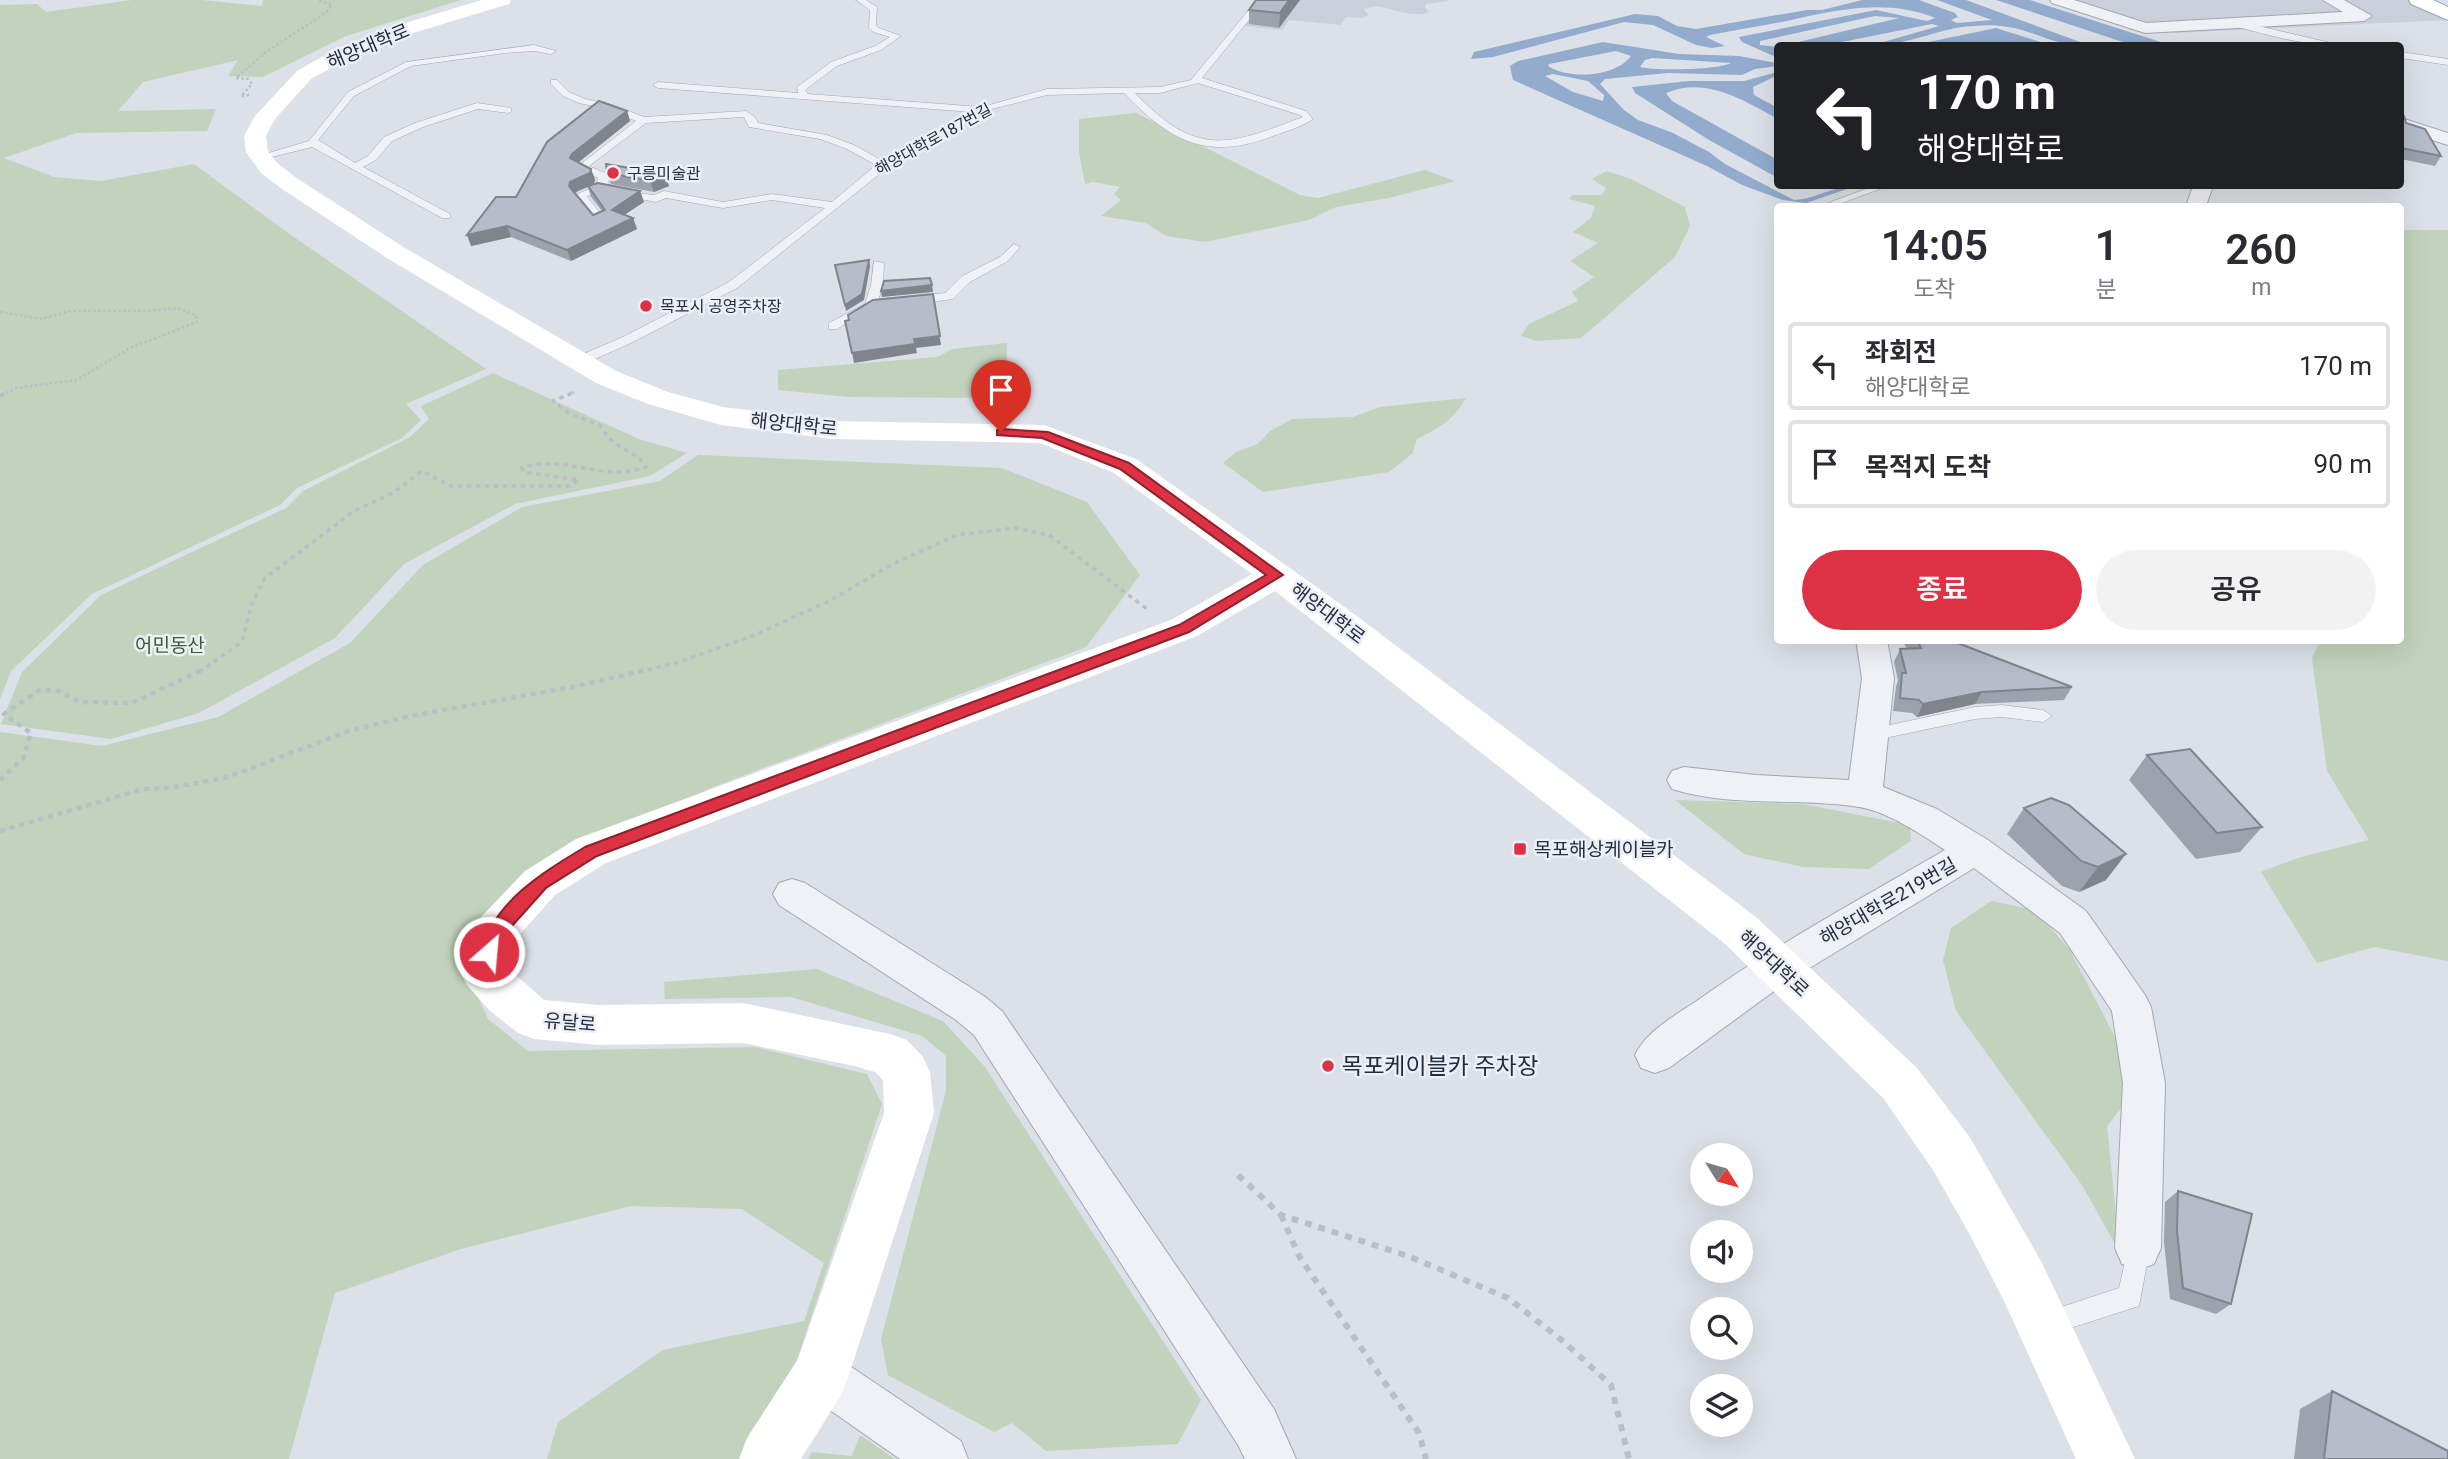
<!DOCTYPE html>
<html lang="ko">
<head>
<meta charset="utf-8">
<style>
	body { margin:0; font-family:Roboto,"Noto Sans KR",sans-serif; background:#f2f2f3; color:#2b2b33; height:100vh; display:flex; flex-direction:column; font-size:26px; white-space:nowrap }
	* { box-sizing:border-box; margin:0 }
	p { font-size:23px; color:#7c7c81 }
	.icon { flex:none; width:38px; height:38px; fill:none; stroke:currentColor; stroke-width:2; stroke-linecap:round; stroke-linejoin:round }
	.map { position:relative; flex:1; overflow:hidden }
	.sheet { position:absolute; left:1774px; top:203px; width:630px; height:441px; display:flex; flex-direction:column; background:#fff; border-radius:7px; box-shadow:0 7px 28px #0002 }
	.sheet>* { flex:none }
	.banner { position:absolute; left:1774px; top:42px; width:630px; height:147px; border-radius:7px; box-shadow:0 7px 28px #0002; background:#202124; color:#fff; overflow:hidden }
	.needle { width:46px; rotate:127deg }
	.fabs { position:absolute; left:1690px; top:1143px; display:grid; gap:14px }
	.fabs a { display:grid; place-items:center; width:63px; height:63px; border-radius:50%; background:#fff; box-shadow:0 7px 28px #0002; font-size:35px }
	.pin { position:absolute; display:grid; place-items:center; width:60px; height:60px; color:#fff; margin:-72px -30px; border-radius:50% 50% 50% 0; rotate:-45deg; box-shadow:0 0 7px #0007 }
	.pin .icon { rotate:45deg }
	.me { position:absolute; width:77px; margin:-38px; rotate:27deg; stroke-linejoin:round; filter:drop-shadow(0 0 5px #0008) }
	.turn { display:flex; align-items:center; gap:24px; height:147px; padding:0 28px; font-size:32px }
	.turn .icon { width:91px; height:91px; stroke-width:2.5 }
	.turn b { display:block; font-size:49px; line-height:60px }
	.eta { display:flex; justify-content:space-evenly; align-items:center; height:119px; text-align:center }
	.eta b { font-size:42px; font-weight:600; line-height:49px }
	.primary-button { display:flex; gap:14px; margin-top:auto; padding:14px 28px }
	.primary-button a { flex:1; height:80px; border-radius:42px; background:#dd3244; color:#fff; font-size:28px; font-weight:600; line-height:80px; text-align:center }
	.primary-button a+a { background:#f2f2f3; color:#2b2b33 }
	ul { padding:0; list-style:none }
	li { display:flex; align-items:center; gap:21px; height:88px; margin:0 14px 10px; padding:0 14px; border:4px solid #e1e1e2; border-radius:7px }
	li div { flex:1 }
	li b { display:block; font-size:26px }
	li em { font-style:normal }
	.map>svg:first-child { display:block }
</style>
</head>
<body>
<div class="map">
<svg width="2448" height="1459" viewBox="0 0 2448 1459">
	<rect width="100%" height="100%" fill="#dce0e8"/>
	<path fill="#cacfda" d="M1265,0H1448L1449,1L1426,4L1425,7L1429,12L1423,14H1410L1378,6L1363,9L1369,15L1361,18L1346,17L1341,25L1289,20L1282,30L1245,26Z
		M2071,0H2425L2448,20L2175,33Z"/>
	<path fill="#c1d3bc" d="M132,0H201L262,6L263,0H461L346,36L263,77L228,76L238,60L143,82L118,111L216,109L207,131L76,133L4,158L54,177L101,181L194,164L291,235L486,369L406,404L421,420L402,438L297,488L280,505L92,594L11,671L0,699V5L37,4L46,12Z
		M1136,113L1300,195L1318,198L1425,170L1455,181L1389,198L1336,207L1309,220L1205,242L1166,236L1146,223L1101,216L1121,200L1114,194L1120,187L1093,182L1085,184L1079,152V119Z
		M1607,171L1631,179L1685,207L1690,226L1675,257L1581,338L1537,341L1521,336L1529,324L1578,301L1572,292L1594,277L1570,261L1598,243L1573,232L1591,218L1595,206L1569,199L1573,195H1602L1606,188L1592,179Z
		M2405,230H2448V961L2374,947L2317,963L2261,872L2298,858L2369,840L2327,771L2312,658L2320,641L2401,640V232Z
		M1007,343L1006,388L989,398L849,397L778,390V370L937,357L952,349Z
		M493,373L639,439L687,453L650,476L515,504L404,564L335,638L199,713L111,739L1,724L22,672L101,595L286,508L303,491L410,437L429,419L421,406Z
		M1466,398C1454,420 1439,428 1417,439L1412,454L1389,472L1263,492L1223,463L1236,452L1258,444L1270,431L1292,419L1353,417L1380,407Z
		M698,455L1002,468L1087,502L1140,575L1086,647L713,787L535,870L471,935L472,983L488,1019L528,1051L755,1047L867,1074L882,1104L794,1369L741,1459H547L558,1422L663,1350L804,1321L824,1263L742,1209L630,1206L461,1249L335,1293L289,1459H0V732L102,746L218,717L350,643L423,565L522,507L660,481Z
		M1675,800L1803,804L1910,825L1911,841L1869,869L1803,867L1744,854Z
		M1991,901L2035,910L2070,950L2119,1045L2131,1096L2107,1126L2120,1253L2082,1185L1956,1011L1943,960L1951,928Z
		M817,969L943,1021L985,1067L1201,1400L1178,1444L1046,1451L1012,1423L994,1432L888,1375L881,1339L946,1091V1056L922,1036L791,997L665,999L664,982Z
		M860,1435L895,1459H808L812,1452L852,1456Z"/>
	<path fill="#93accd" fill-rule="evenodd" d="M1862,0H1919L1955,13L1958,17L1951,20L1957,23L1992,20L1937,0H1966L2088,45C2053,46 2039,32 2008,27C1998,25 1985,25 1975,26C1940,27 1908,46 1873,45L1939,26L1932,24L1827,45H1786L1899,18L1875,16L1760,41V45L1778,47V58L1742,42L1739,37L1876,10L1927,21L1935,18C1892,0 1845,8 1800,18C1770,25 1740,29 1710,35L1706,37L1725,46L1712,48L1696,45L1653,25L1624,22L1493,57L1471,59L1474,52L1635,14L1658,16L1677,26L1696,29L1807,10H1822Z
		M1996,0H2030L2170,45H2132Z
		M1996,28L2050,45L2003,43L1991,46L1914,45Z
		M1603,42L1679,54L1739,56L1776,63L1778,66L1755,69L1742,75L1668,73L1605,79L1600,84L1624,110L1638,120L1673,133L1709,152L1725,164L1794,200C1816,199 1834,185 1856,186L1806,203L1783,200L1742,185L1707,166L1513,80L1510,66L1518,61ZM1616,51L1631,56C1616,77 1569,80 1548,66L1549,64ZM1652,58L1731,63C1717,70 1656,71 1640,67L1645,60ZM1553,74L1588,81L1604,95L1603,101L1573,92L1545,76Z
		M1778,72V75L1753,87L1754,95L1778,108V119C1743,100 1706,76 1666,93L1672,101L1778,160V178L1709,140L1635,93L1632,87L1689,81H1744Z"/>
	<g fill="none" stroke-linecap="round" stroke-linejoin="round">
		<g stroke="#a1a7b2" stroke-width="1">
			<path id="lane" d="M856,0H866L877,7L876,25L879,28L901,36L881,50L837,66L805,90L808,94L982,107L1047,89L1160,87L1191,80L1257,0H1265L1202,78L1306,111L1313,119C1302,127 1286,131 1273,136C1207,161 1171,142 1124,93L1047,95L992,109L892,164L737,288L631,343L584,364H574V358L623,337L729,282L825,208L772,200L723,208L666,198L656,202L614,194V190L654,195L664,191L723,202L772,194L832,202L876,165L847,149L820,139L749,127L744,117L646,123L589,166L607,174L609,183L604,190L587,196L606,221L596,223L575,195L596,186L598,178L577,167L636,121L607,109L579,103L563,96L551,84V80H557L569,92L585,99L613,105L644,117L746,111L755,117L758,123L827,135L854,145L883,161L972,112L658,88L653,85L658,82L798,93L797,87L831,62L875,46L890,37L873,32L869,28L870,10ZM1198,83L1300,115L1303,117C1227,146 1197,158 1135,93H1160Z
				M2233,20L2344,46C2305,46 2268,35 2230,25Z
				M534,45L556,51L551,54L534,51L505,53L411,66L354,96L318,140L355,163L368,156L384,137L415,123L477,103L511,108V112L508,113L478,109L423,127L392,141L376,160L363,167L450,214V218H442L312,147L260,160L255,157L309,141L348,92L406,62Z
				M2401,52L2448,59V65L2401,58Z
				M1874,186H1888L1834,206H1820Z
				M1014,244L1020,247L1008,261L970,282L953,299L911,305L905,301L911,297L945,293L962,276L1000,257Z
				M874,261L884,263L883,285L877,304L837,329H829V323L865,304L871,285Z
				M2002,705L2043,710L2052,716L2043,722L2002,717L1975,719L1871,741L1865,739L1862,735L1865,731L1871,729L1975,707Z
				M2138,1236L2146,1240L2150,1248L2139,1306L2046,1336L2037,1333L2034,1324L2037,1315L2119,1288L2130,1240Z"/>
		</g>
		<g stroke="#a1a7b2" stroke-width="2">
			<path id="street" d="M2050,0H2074L2146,23L2343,12L2323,0H2344L2372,16L2364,21L2145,33L2052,3Z
				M2401,118L2448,133V145L2401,130Z
				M2193,186H2213L2206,206H2186Z
				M1856,640H1887L1894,678L1883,787L1937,809L1988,840L2086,911L2145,995L2151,1007L2165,1083L2161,1248L2154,1264L2138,1270L2122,1264L2115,1248L2123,1083L2112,1011L2060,933L1974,868L1785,983L1669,1068L1655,1073L1641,1068L1635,1055C1646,1031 1676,1015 1698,1000C1777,944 1862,898 1945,850C1922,835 1887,811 1859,807C1798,797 1732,808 1672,789L1667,780L1672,771L1684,767L1756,775L1849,780L1862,678Z
				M792,879L805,883L984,996L1002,1011L1274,1409L1296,1459H1245L1238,1445L974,1035L956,1020L779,905L773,894L779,883Z
				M821,1351L838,1358L961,1441L968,1459H900L804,1392L797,1375L804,1358Z"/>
		</g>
		<g stroke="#9aa4b5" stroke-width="2">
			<path id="primary" d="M2409,0H2433L2448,7V20L2411,4Z"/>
		</g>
		<path stroke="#babec7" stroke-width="2.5" stroke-dasharray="2.5 2.5" stroke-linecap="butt" d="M249,95L241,96L252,84L248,79L236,78L266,52L327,12L332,5L317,0
			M0,312L41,319L70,311H148L178,308L196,315L197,322L130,348L77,380L16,388L2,395
			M568,395L574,392"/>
		<path stroke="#babec7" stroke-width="3.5" stroke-dasharray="4.5 4.5" stroke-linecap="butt" d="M0,396L6,393
			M199,672L242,642L251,606L265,578L354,511L393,493L422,471L451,486H570L579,480L524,472L522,468C564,453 602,483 646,467C635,448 614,452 601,426L567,412L553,401L572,393
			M639,672L679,662L755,635L829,601L893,564L957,535L1015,528L1049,535L1147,609"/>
		<path stroke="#babec7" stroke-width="4.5" stroke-dasharray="5 5" stroke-linecap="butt" d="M0,780L23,758L31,733L4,714L40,690L59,691L80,702L132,703L202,670
			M0,831L143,789L170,788L228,777L349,731L410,716L573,687L646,670"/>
		<path stroke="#babec7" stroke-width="6" stroke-dasharray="7 7" stroke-linecap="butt" d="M1238,1175L1281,1215L1408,1256L1508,1298L1564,1342L1611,1385L1629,1459
			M1281,1215L1299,1256L1419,1433L1426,1459"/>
		<use href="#lane" fill="#eff1f6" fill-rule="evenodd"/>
		<use href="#street" fill="#eff1f6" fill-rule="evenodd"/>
		<path fill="#fff" fill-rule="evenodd" d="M482,0H511L509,4L413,33L350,57L311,79L275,119L266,136L268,151L277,163L298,179L405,248L616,371L668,392L723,407L833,421L1044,425L1136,459L1346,608L1756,917L1917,1068L1969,1136L2042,1263L2135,1459H2076L2004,1301L1970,1235L1933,1170L1883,1098L1724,943L1275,591L1197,636L606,863L555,895L515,940L507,967L544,1000L599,1005L743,1003L890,1034L907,1040L923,1057L930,1072L934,1113L849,1375L841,1395L801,1459H739L747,1438L798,1359L884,1113L883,1080L875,1072L854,1066L743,1043L599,1045L534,1039L518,1033L489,1010L467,985L460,972L479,919L525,871L576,839L1171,620L1252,574L1114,473L1040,443L833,439L721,425L648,404L596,383L387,258L282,189L261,173L246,152L244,136L255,116L297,71L336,49L399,25Z"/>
		<use href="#primary" fill="#fff" fill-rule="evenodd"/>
	</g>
	<path fill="#9da2ad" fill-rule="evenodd" d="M1256,0H1300L1279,28L1249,24V10Z
		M627,111L630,121L579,162L595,179L594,184L640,191L644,202L624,215L633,218L637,229L571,261L511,237L471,246ZM588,187L591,197L602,211L593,215L574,192Z
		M2401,116L2406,123L2441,156L2435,166L2401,159Z
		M607,173L665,174L669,186L654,192L611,184Z
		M1902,640H1950L2072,687L2064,700L1975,704L1917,717L1912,713L1893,711L1896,686L1898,681L1894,662L1900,649H1907Z
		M2147,755L2262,827L2240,852L2196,859L2129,780Z
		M2051,798L2106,880L2079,892L2062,886L2007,834L2024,808Z
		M2178,1191L2231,1304L2216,1314L2170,1299L2164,1242L2165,1202Z
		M2332,1391L2448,1459H2294L2300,1409Z"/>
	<path fill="#7f848d" d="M1289,0H1300L1279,28L1280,13Z
		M627,111L630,121L575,165L570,158L572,154Z
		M591,169L595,179L594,184L574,193L569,186L570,182Z
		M665,174L669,186L654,192L650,181Z
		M640,191L644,202L615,221L612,210Z
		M633,218L637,229L571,261L567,250Z
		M507,226L511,237L471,246L467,235Z
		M869,260L870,266L864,300L846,311L845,305Z
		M932,285L933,292L882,297L881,291Z
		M933,294L941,345L916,348L917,353L854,363L852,353L914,339Z
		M1982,692L1975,704L1917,717L1923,704Z
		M2126,854L2106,880L2079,892L2098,867Z"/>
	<path fill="#b6bcc9" stroke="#7f848d" stroke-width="2" d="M1256,0H1289L1280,13L1249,10Z
		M599,101L627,111L572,154L570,158L591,169L590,173L570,182L569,186L593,215L605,210L588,186L598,183L640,191L612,210L633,218L567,250L507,226L467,235L496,197H516L547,142Z
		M2401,116H2404L2406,123L2425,129L2441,156L2401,148Z
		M606,164L665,174L650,181L607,173Z
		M869,260L862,294L845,305L835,265Z
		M930,278L932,285L881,291L884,281Z
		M933,294L940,336L914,339L915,344L852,353L845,321L849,320L848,315L873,300Z
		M1917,640H1950L2072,687L1982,692L1923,704L1919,700L1900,698L1902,673H1906L1900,649L1921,648Z
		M2190,749L2262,827L2217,833L2147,755Z
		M2051,798L2069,805L2126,854L2098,867L2081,861L2024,808Z
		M2178,1191L2252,1214L2231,1304L2183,1288L2177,1231Z
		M2332,1391L2448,1451V1459H2324Z"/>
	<path fill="#dd3244" stroke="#90202c" stroke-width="2" d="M1001,429L1048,432L1129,463L1283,575L1189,632L597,856L546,888L503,936L496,958L489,960L483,958L480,952C495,901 542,873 585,847L1179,625L1266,575L1120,469L1042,438L997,435V430Z"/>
	<g fill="#dd3244" stroke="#eceff6" stroke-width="2.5">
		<circle cx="613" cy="173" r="7"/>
		<circle cx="646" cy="306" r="7"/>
		<rect x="1513" y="842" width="14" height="14" rx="3.5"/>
		<circle cx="1328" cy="1066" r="7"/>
	</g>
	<g text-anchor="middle" stroke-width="5" stroke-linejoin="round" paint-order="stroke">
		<g font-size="16" fill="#242d40" stroke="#eceff6">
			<text transform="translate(933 139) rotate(-29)" y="6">해양대학로187번길</text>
		</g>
		<g font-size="16" fill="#242d40" stroke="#eceff6" text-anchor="start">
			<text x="627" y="179">구릉미술관</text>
			<text x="660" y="312">목포시 공영주차장</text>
		</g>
		<g font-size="19" fill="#242d40" stroke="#eceff6">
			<text transform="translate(368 46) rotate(-23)" y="7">해양대학로</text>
			<text transform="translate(794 424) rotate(6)" y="7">해양대학로</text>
			<text transform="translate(1328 613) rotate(37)" y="7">해양대학로</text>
			<text transform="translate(1888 901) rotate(-30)" y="7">해양대학로219번길</text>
			<text transform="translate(1774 963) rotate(43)" y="7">해양대학로</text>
			<text transform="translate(570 1022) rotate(5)" y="7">유달로</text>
		</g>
		<g font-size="19" fill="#375d30" stroke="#eceff6">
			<text x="170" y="652">어민동산</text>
		</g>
		<g font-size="19" fill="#242d40" stroke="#eceff6" text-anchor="start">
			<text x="1534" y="856">목포해상케이블카</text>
		</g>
		<g font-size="23" fill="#242d40" stroke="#eceff6" text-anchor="start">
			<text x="1342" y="1074">목포케이블카 주차장</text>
		</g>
	</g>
</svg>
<div class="fabs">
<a><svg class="needle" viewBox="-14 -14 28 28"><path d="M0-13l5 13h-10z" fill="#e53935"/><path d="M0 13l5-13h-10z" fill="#7c7c81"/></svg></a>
<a><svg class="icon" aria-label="sound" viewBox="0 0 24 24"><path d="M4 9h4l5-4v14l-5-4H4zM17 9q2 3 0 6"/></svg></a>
<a><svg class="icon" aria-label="search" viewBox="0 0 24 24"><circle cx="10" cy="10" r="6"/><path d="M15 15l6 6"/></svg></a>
<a><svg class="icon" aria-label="layers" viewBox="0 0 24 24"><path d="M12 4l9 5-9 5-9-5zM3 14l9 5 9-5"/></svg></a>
</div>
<div class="pin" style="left:1001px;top:432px;background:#d93025"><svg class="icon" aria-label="arrive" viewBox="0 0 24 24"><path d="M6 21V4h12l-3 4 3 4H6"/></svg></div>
<svg class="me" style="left:489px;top:952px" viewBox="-20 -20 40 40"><circle r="17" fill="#dd3244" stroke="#fff" stroke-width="3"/><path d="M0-11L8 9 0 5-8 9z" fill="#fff"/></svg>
<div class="banner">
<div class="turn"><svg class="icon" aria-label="left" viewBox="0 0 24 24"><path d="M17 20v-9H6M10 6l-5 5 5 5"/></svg><div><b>170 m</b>해양대학로</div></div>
</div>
<section class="sheet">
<div class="eta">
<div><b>14:05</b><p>도착</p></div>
<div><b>1</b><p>분</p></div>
<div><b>260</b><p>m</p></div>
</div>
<ul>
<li><svg class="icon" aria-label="left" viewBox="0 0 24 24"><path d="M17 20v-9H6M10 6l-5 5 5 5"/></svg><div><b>좌회전</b><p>해양대학로</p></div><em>170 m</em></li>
<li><svg class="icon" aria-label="arrive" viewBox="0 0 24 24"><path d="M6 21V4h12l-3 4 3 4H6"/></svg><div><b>목적지 도착</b></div><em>90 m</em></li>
</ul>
<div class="primary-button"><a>종료</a><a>공유</a></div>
</section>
</div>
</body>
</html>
